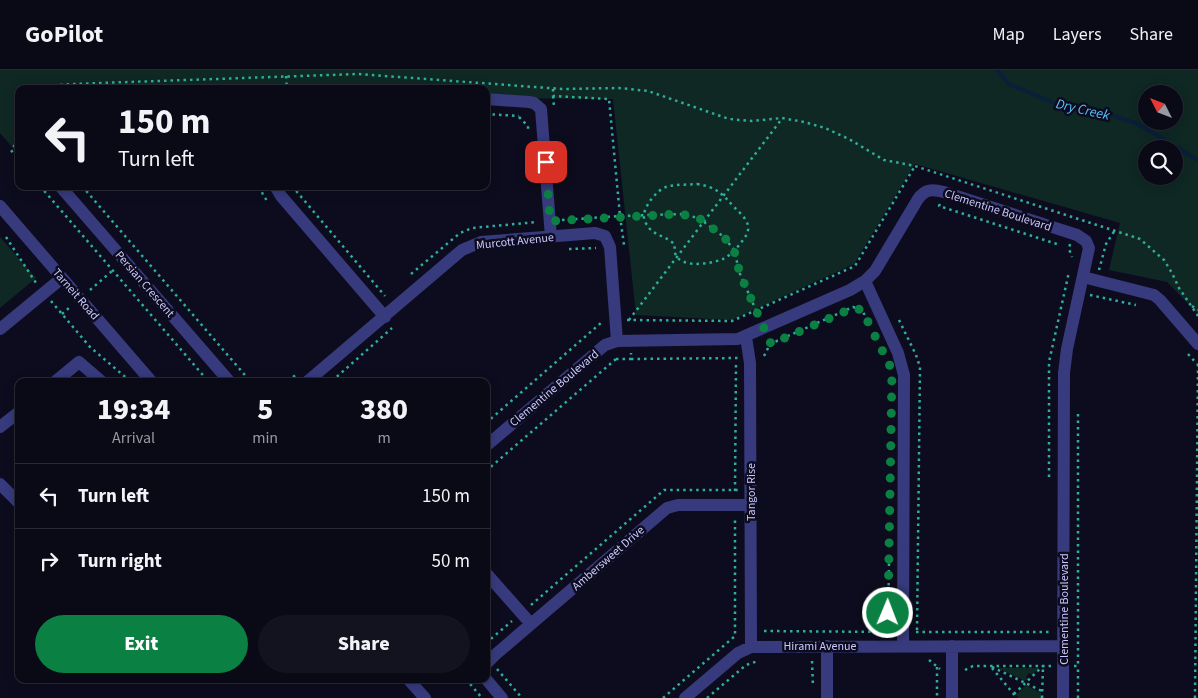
<!DOCTYPE html>
<html lang="en">
<head>
<meta charset="utf-8">
<style>
	body { margin:0; font-family:"Source Sans 3",sans-serif; background:#13121f; color:#f1f3f6; height:100vh; display:flex; flex-direction:column; font-size:19px; white-space:nowrap }
	* { box-sizing:border-box; margin:0 }
	p { font-size:16px; color:#999aa1 }
	.icon { flex:none; width:28px; height:28px; fill:none; stroke:currentColor; stroke-width:2; stroke-linecap:round; stroke-linejoin:round }
	.map { position:relative; flex:1; overflow:hidden }
	.drawer { position:absolute; left:15px; top:308px; width:475px; height:305px; display:flex; flex-direction:column; background:#0a0916; border-radius:10px; box-shadow:0 2px 12px #0003,0 0 0 1px #2a2a35 }
	.drawer>* { flex:none }
	.hud { position:absolute; left:15px; top:15px; width:475px; height:105px; border-radius:10px; box-shadow:0 2px 12px #0003,0 0 0 1px #2a2a35; background:#0a0916; color:#f1f3f6; overflow:hidden }
	.needle { width:32px; rotate:312deg }
	.fabs { position:absolute; left:1138px; top:15px; display:grid; gap:10px }
	.fabs a { display:grid; place-items:center; width:45px; height:45px; border-radius:50%; background:#0a0916; box-shadow:0 2px 12px #0003,0 0 0 1px #2a2a35; font-size:25px }
	.pin { position:absolute; display:grid; place-items:center; width:42px; height:42px; color:#fff; margin:-21px; border-radius:10px; box-shadow:0 2px 8px #0006 }
	.me { position:absolute; width:55px; margin:-28px; rotate:1deg; stroke-linejoin:round; filter:drop-shadow(0 0 4px #0008) }
	.turn { display:flex; align-items:center; gap:18px; height:105px; padding:0 20px; font-size:22px }
	.turn .icon { width:65px; height:65px; stroke-width:2.5 }
	.turn b { display:block; font-size:35px; line-height:42px }
	.eta { display:flex; justify-content:space-evenly; align-items:center; height:85px; text-align:center }
	.eta b { font-size:30px; font-weight:800; line-height:35px }
	.primary-button { display:flex; gap:10px; margin-top:auto; padding:10px 20px }
	.primary-button a { flex:1; height:58px; border-radius:30px; background:#0b8043; color:#fff; font-size:20px; font-weight:800; line-height:58px; text-align:center }
	.primary-button a+a { background:#13121f; color:#f1f3f6 }
	ul { padding:0; list-style:none }
	li { display:flex; align-items:center; gap:15px; height:65px; padding:0 20px; border-top:1px solid #2a2a35 }
	li div { flex:1 }
	li b { display:block; font-size:19px }
	li em { font-style:normal }
	header { display:flex; align-items:center; gap:30px; box-sizing:border-box; height:70px; padding:0 25px; background:#0a0916; border-bottom:1px solid #2a2a35 }
	header strong { font-size:24px }
	nav { display:flex; gap:28px; margin-inline-start:auto; font-size:18px }
	.map>svg:first-child { display:block }
</style>
</head>
<body>
<header>
<strong>GoPilot</strong>
<nav><a>Map</a><a>Layers</a><a>Share</a></nav>
</header>
<div class="map">
<svg width="1198" height="628" viewBox="0 0 1198 628">
	<rect width="100%" height="100%" fill="#0d0c1e"/>
	<path fill="#0f2824" fill-rule="evenodd" d="M0,0H1198V244L1167,212L1109,200L1120,153L915,94L854,194L732,250L636,245L613,29L486,28V19H19V85L0,63ZM1146,24H1174V51H1146ZM1146,79H1174V106H1146Z
		M0,167L36,208L0,238Z
		M998,598H1039L1032,605L1029,603L1026,607L1028,609L1025,611Z
		M1026,615L1041,623V628H1019L1016,625Z"/>
	<g fill="none" stroke-linecap="round" stroke-linejoin="round">
		<path stroke="#091f3a" stroke-width="4" d="M997,0L1009,14L1059,35L1094,39L1138,54L1198,90"/>
		<path stroke="#2daf9b" stroke-width="2.5" stroke-dasharray="2.5 4" stroke-linecap="butt" d="M286,6L287,19
			M55,19L60,15L72,14L358,4L562,19L619,18L648,21L729,49L752,51L782,48L804,52L825,58L849,69L884,90L915,96L1140,169L1164,190L1172,203L1179,218L1198,246
			M553,19V26L609,29L620,146L680,144L699,148L704,152L724,167L734,180L740,204L759,247
			M553,26L554,37
			M486,44L519,46
			M519,47L528,56V59
			M19,70L11,80L19,91
			M697,114C717,117 722,124 735,138C740,143 747,149 748,156C749,162 746,166 743,170C738,177 731,185 723,189C709,195 670,200 675,175C668,167 656,166 649,158C646,154 643,149 644,144C646,134 657,120 666,117C675,114 687,115 697,114Z
			M40,116L208,311
			M82,116L250,311
			M260,116L263,125L268,132
			M292,116L385,226
			M940,134L939,136L1060,175
			M562,150L620,146L624,175
			M6,167L36,213
			M1070,174L1069,179L1072,187
			M569,179L596,178
			M1099,200L1106,174L1115,160
			M411,204L460,163L472,158L537,152
			M90,220L112,201
			M1090,225L1136,235
			M51,231L90,277L130,311
			M1192,236L1198,240
			M62,244L70,237
			M627,250L732,251L855,196L915,96
			M629,250L781,50
			M899,250L916,285L920,297L917,560
			M1188,284L1197,294
			M764,286L770,274L853,237L862,240L864,244L866,243
			M616,289H631V283
			M631,289L738,288
			M288,311L298,303
			M332,311L392,258
			M486,353L602,252
			M486,401L616,289
			M1049,407V292L1069,202
			M735,421L736,292
			M531,535L664,420H738
			M764,561L891,562
			M888,561L889,492
			M916,562H1049
			M486,573L512,551
			M929,590L940,599
			M812,591L813,617
			M1074,596H1078V343
			M937,597V628
			M992,597L1042,621
			M992,598L1017,628
			M497,599L522,628
			M965,600L973,596H1051
			M466,609L482,628
			M1014,624L1043,596
			M663,628L735,566V449
			M707,628L746,595L758,591
			M1042,628L1043,597
			M1078,628V597
			M1195,628L1198,294"/>
		<path stroke="#373a7d" stroke-width="12" d="M486,29L529,32L534,33L541,39L551,167
			M60,116L229,311
			M275,116L281,126L385,247
			M0,136L151,311
			M1083,207L1154,225L1160,230L1198,274
			M865,211L898,283L904,305L903,576
			M0,259L62,208
			M746,267L750,293L751,577
			M56,311L79,292L101,311
			M308,311L462,180L481,172L595,163L605,166L610,177L617,271
			M0,357L19,342
			M486,376L605,275L617,271L738,269L850,220L865,211L875,201L918,129C925,119 932,119 944,122L1077,165L1086,171L1089,178L1067,279L1064,303L1063,628
			M0,414L19,433
			M486,503L531,554
			M486,594L496,584L667,438L678,435H751
			M408,609L425,628
			M486,609L502,628
			M685,628L738,583L751,577L1064,576
			M827,628V576
			M952,628V576"/>
	</g>
	<g fill="none" stroke-linecap="round" stroke-linejoin="round">
		<path stroke="#0b8043" stroke-width="9" stroke-dasharray="0 16.2" d="M546,92L550,151L680,144L699,148L724,167L734,180L740,204L771,274L853,238L862,240L892,300L888,543"/>
	</g>
	<g text-anchor="middle" stroke-width="5" stroke-linejoin="round" paint-order="stroke">
		<g font-size="12" fill="#cac8ff" stroke="#0d0c1e">
			<text transform="translate(998 140) rotate(18)" y="4">Clementine Boulevard</text>
			<text transform="translate(515 171) rotate(-6)" y="4">Murcott Avenue</text>
			<text transform="translate(145 214) rotate(49)" y="4">Persian Crescent</text>
			<text transform="translate(76 224) rotate(49)" y="4">Tarneit Road</text>
			<text transform="translate(554 318) rotate(-40)" y="4">Clementine Boulevard</text>
			<text transform="translate(751 422) rotate(-90)" y="4">Tangor Rise</text>
			<text transform="translate(608 488) rotate(-41)" y="4">Ambersweet Drive</text>
			<text transform="translate(1064 539) rotate(-90)" y="4">Clementine Boulevard</text>
			<text x="820" y="580">Hirami Avenue</text>
		</g>
		<g font-size="14" font-style="italic" fill="#57c0ff" stroke="#0d0c1e">
			<text transform="translate(1083 39) rotate(13)" y="5">Dry Creek</text>
		</g>
	</g>
</svg>
<div class="fabs">
<a><svg class="needle" viewBox="-14 -14 28 28"><path d="M0-13l5 13h-10z" fill="#e53935"/><path d="M0 13l5-13h-10z" fill="#999aa1"/></svg></a>
<a><svg class="icon" aria-label="search" viewBox="0 0 24 24"><circle cx="10" cy="10" r="6"/><path d="M15 15l6 6"/></svg></a>
</div>
<div class="pin" style="left:546px;top:92px;background:#d93025"><svg class="icon" aria-label="arrive" viewBox="0 0 24 24"><path d="M6 21V4h12l-3 4 3 4H6"/></svg></div>
<svg class="me" style="left:888px;top:543px" viewBox="-20 -20 40 40"><circle r="17" fill="#0b8043" stroke="#fff" stroke-width="3"/><path d="M0-11L8 9 0 5-8 9z" fill="#fff"/></svg>
<div class="hud">
<div class="turn"><svg class="icon" aria-label="left" viewBox="0 0 24 24"><path d="M17 20v-9H6M10 6l-5 5 5 5"/></svg><div><b>150 m</b>Turn left</div></div>
</div>
<section class="drawer">
<div class="eta">
<div><b>19:34</b><p>Arrival</p></div>
<div><b>5</b><p>min</p></div>
<div><b>380</b><p>m</p></div>
</div>
<ul>
<li><svg class="icon" aria-label="left" viewBox="0 0 24 24"><path d="M17 20v-9H6M10 6l-5 5 5 5"/></svg><div><b>Turn left</b></div><em>150 m</em></li>
<li><svg class="icon" aria-label="right" viewBox="0 0 24 24"><path d="M7 20v-9h11M14 6l5 5-5 5"/></svg><div><b>Turn right</b></div><em>50 m</em></li>
</ul>
<div class="primary-button"><a>Exit</a><a>Share</a></div>
</section>
</div>
</body>
</html>
